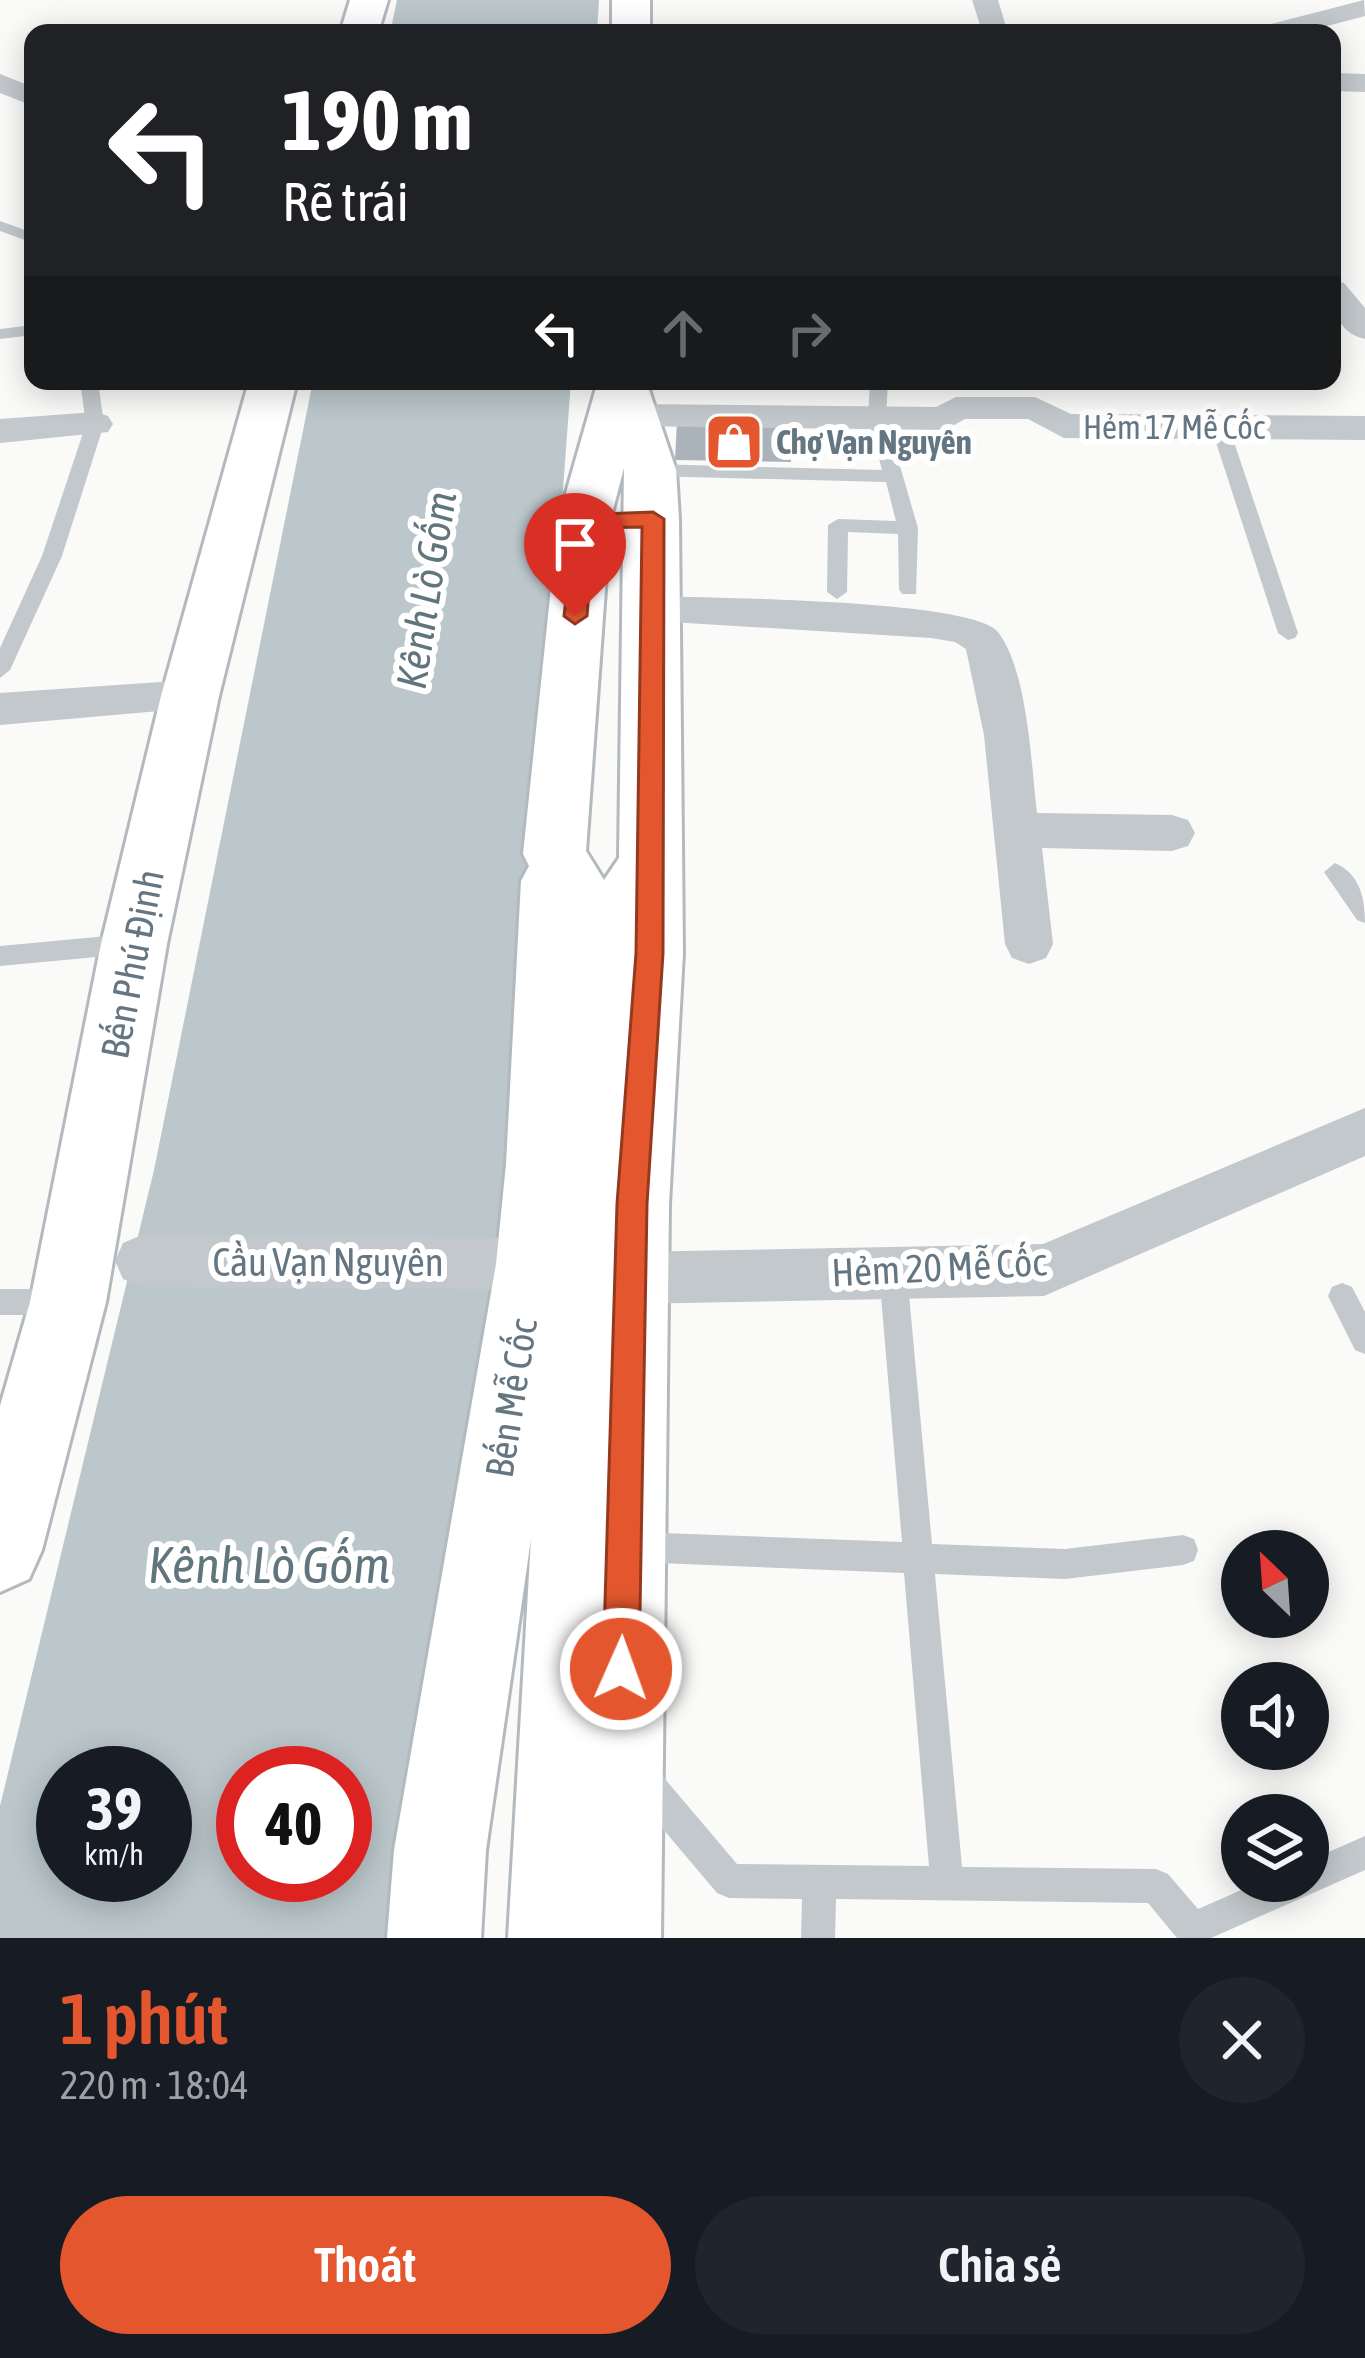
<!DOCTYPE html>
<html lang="vi">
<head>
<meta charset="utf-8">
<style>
	body { margin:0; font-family:"Asap Condensed",sans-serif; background:#20242c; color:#f1f3f6; height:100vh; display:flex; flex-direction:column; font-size:45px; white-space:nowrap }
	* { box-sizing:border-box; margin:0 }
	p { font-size:39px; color:#9ea1a6 }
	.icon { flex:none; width:66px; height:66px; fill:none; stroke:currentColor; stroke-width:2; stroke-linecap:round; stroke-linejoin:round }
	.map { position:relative; height:1938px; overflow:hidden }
	.panel { display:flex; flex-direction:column; background:#171b24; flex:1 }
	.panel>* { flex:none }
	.guide { position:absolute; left:24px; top:24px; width:1317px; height:366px; border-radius:24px; box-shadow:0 6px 30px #0003; background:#202124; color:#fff; overflow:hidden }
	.needle { width:78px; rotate:335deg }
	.fabs { position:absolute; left:1221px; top:1530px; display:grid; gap:24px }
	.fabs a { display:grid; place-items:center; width:108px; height:108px; border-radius:50%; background:#171b24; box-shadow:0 6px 30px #0003; font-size:60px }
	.speed { position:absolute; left:36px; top:1746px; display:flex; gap:24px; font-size:60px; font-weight:700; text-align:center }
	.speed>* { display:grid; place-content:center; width:156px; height:156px; border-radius:50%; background:#171b24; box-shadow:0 6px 30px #0003; line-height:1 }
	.speed small { font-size:30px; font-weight:400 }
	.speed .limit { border:18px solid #d22; background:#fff; color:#111 }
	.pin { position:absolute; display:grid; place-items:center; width:102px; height:102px; color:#fff; margin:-123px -51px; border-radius:50% 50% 50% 0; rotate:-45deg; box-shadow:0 0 12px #0007 }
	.pin .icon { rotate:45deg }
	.me { position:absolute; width:132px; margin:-66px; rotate:2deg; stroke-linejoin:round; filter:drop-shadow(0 0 9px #0008) }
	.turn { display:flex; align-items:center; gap:42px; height:252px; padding:0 60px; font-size:54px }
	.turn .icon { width:156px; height:156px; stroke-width:2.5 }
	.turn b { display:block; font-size:84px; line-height:102px }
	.lanes { display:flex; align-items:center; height:114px; padding:0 60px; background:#0003; justify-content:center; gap:60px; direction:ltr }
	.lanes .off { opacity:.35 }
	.round { display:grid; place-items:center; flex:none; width:126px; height:126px; border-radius:63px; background:#20242c }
	.headline { display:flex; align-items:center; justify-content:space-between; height:204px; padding:0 60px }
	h1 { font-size:72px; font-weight:600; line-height:90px; color:#e4572e }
	.primary-button { display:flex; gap:24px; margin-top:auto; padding:24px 60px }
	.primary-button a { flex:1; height:138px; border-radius:72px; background:#e4572e; color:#fff; font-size:48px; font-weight:600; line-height:138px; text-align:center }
	.primary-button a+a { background:#20242c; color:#f1f3f6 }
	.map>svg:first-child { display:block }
</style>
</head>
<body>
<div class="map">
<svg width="1365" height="1938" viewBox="0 0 1365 1938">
	<rect width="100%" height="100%" fill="#fafaf8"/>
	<path fill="#bbc7cb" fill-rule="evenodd" d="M397,0H599L597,33H390Z
		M313,381H571L515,1137L431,1938H0V1806L154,1170ZM63,1773H165V1875H63ZM243,1773H345V1875H243Z"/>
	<path fill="#aab3b9" d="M677,421L791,423V462L675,460Z"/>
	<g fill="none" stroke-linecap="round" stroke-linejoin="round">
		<g stroke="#b3babf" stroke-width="6">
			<path id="secondary" d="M350,0H388L378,33H340Z
				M612,0H650V33H612Z
				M249,381H297L219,696L167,944L106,1302L42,1550L29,1579L0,1592V1406L30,1302L101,944L161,696Z
				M598,381H646L676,470L679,519L683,953L669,1204L661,1938H508L531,1539L486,1850L481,1938H387L394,1850L496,1264L506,1164L521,881L529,866L523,854L558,521ZM624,468L619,858L604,880L586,851L610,521Z"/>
		</g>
		<path fill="#c3c8cc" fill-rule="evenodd" d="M0,221L33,233V243L0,231Z
			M33,325V335L0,339V329Z
			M80,381H98L104,424L62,556L10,670L0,678V648L42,556L86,424Z
			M870,381H888L886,418L918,528L916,594H902L899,589L898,534L848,532L847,592L837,599L827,592L828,525L838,519L896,521L886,482L650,476L641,470L650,464L882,470L868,418Z
			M1220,421L1229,427L1298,633L1295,638L1288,640L1278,633L1211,427Z
			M1335,863C1360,874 1365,898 1365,923L1357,920L1324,872Z
			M129,934L137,937L141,944L137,951L129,954L0,966V946Z
			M893,1260L903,1264L907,1273L932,1544L1065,1549L1183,1535L1194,1539L1198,1550L1194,1561L1183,1565L1065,1579L935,1574L962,1867L1156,1869L1168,1874L1198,1909L1262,1881H1308V1861L1365,1836V1870L1211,1938H1177L1148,1903L836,1899L835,1938H801L802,1899L729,1898L717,1893L630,1790L626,1778L630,1766L642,1762L654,1766L737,1864L929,1866L904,1573L633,1562L622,1558L618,1547L622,1536L633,1532L902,1542L879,1273L883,1264Z
			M1342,1283L1352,1287L1365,1312V1354L1355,1350L1328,1296L1332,1287Z
			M0,1289H59L69,1292L73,1302L69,1312L59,1315H0Z"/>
		<path fill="#c3c8cc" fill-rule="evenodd" d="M972,0H998L1008,33H966L980,25Z
			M1364,0L1365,16L1301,33H1255L1259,27Z
			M1332,73L1365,74V92L1332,91Z
			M0,74L33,87V106L0,93Z
			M1332,280L1344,283L1365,308V339C1335,332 1332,306 1332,280Z
			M956,397H1035L1071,414L1365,416V440L1064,438L1028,419H965L945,430L633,426L620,423L615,415L620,407L633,404L936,407Z
			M95,412L108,416L113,424L108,432L0,443V419Z
			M652,596C706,598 973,599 998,632C1028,671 1031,764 1037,813L1172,815L1188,820L1195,833L1188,846L1172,851L1042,848L1053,944L1046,958L1029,964L1012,958L1005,944L984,735L966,649L955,642L931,638L638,620L632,610L638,600Z
			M190,680L205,685L211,696L205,707L0,725V693Z
			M1365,1108V1156L1044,1296L631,1304L612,1297L604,1278L612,1259L631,1252L1043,1244Z
			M142,1235L533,1238L552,1246L560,1264L552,1282L533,1290L142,1287L123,1279L115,1261L123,1243Z"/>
		<use href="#secondary" fill="#fff" fill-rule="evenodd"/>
	</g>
	<path fill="#e4572e" stroke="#94391e" stroke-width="3" d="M653,512L664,519L663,953L647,1204L639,1669L634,1681L621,1687L608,1681L603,1669L617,1204L636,953L642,527L594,528L587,616L575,624L564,616L576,515Z"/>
	<defs>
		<g id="shop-square" transform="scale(3)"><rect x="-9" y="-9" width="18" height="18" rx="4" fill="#e4572e" stroke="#fff"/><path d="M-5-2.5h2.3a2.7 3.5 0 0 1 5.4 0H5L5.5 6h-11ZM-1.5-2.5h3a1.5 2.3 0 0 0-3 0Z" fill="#fff"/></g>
	</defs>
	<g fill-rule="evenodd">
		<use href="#shop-square" x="734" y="442"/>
	</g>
	<g text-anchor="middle" stroke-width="12" stroke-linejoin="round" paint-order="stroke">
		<g font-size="33" fill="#657683" stroke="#fff">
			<text x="1174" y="439">Hẻm 17 Mễ Cốc</text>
		</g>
		<g font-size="33" font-weight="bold" fill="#657683" stroke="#fff" text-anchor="start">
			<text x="776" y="454">Chợ Vạn Nguyên</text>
		</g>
		<g font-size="39" fill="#657683" stroke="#fff">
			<text transform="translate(132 964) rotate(-79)" y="14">Bến Phú Định</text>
			<text x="328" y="1276">Cầu Vạn Nguyên</text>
			<text transform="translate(939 1267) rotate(-3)" y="14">Hẻm 20 Mễ Cốc</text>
			<text transform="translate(511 1398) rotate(-81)" y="14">Bến Mễ Cốc</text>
		</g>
		<g font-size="42" font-style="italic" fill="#60757c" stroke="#fff">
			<text transform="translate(426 590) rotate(-81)" y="15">Kênh Lò Gốm</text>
		</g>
		<g font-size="51" font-style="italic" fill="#60757c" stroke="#fff">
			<text x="269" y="1583">Kênh Lò Gốm</text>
		</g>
	</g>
</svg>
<div class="fabs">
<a><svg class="needle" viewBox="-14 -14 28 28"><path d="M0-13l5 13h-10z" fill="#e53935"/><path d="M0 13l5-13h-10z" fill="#9ea1a6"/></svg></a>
<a><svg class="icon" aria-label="sound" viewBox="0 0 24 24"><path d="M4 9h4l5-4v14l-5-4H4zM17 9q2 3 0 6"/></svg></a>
<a><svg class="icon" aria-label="layers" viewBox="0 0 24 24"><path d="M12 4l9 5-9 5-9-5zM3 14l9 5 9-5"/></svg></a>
</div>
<div class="speed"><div>39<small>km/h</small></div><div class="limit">40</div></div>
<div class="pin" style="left:575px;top:616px;background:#d93025"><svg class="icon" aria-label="arrive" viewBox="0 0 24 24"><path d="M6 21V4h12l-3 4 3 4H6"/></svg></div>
<svg class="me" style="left:621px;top:1669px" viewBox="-20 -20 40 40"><circle r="17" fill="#e4572e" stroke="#fff" stroke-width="3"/><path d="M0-11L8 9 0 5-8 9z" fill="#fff"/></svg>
<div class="guide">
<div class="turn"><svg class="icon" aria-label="left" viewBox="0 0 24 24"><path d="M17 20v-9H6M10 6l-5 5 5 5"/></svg><div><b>190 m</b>Rẽ trái</div></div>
<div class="lanes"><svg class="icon" aria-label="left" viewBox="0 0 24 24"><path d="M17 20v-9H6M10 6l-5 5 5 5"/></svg><svg class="icon off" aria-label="ahead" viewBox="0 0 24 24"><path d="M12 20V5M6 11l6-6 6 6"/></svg><svg class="icon off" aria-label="right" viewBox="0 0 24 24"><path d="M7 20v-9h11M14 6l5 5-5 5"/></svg></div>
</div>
</div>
<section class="panel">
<div class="headline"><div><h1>1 phút</h1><p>220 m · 18:04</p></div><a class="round"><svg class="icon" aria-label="close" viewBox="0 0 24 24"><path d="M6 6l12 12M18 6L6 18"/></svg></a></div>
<div class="primary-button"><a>Thoát</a><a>Chia sẻ</a></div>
</section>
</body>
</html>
